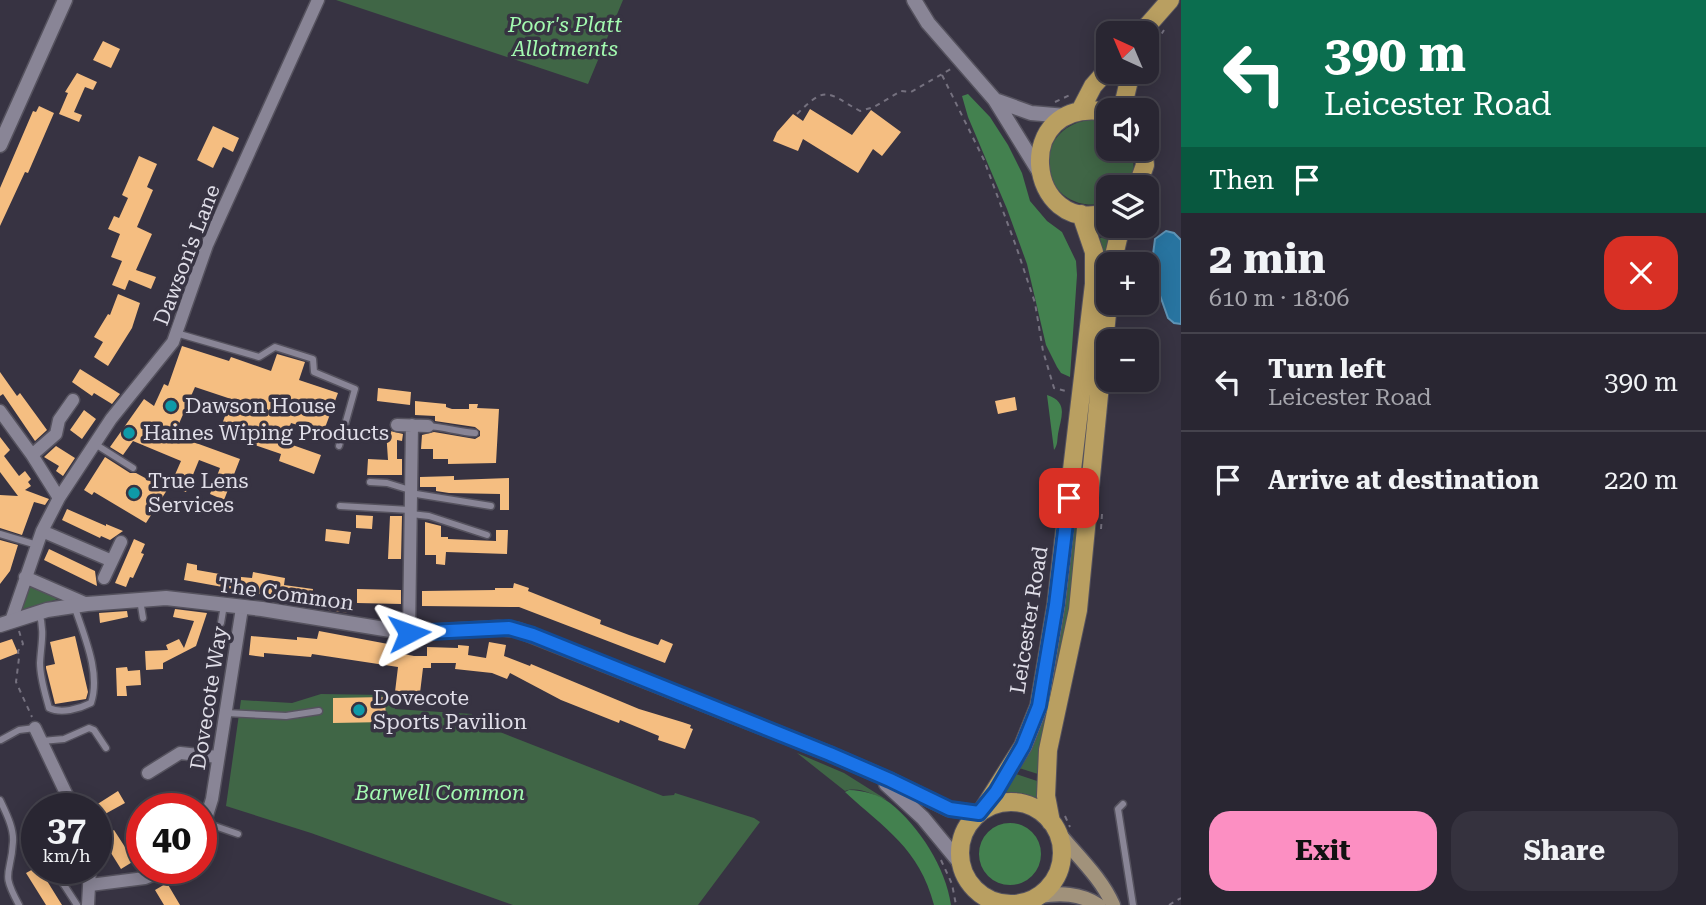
<!DOCTYPE html>
<html lang="en">
<head>
<meta charset="utf-8">
<style>
	body { margin:0; font-family:"Roboto Serif",serif; background:#35323e; color:#f1f3f6; height:100vh; display:flex; flex-direction:column; font-size:26px; white-space:nowrap }
	* { box-sizing:border-box; margin:0 }
	p { font-size:23px; color:#a5a5ac }
	.icon { flex:none; width:38px; height:38px; fill:none; stroke:currentColor; stroke-width:2; stroke-linecap:round; stroke-linejoin:round }
	.map { position:relative; flex:1; overflow:hidden }
	.panel { display:flex; flex-direction:column; background:#292632; width:525px }
	.panel>* { flex:none }
	.hud { background:#0b6e4f; color:#fff; overflow:hidden }
	.needle { width:46px; rotate:316deg }
	.buttons { position:absolute; left:1096px; top:21px; display:grid; gap:14px }
	.buttons a { display:grid; place-items:center; width:63px; height:63px; border-radius:14px; background:#292632; box-shadow:0 4px 18px #0003,0 0 0 2px #45434d; font-size:35px }
	.speed { position:absolute; left:21px; top:793px; display:flex; gap:14px; font-size:35px; font-weight:700; text-align:center }
	.speed>* { display:grid; place-content:center; width:91px; height:91px; border-radius:50%; background:#292632; box-shadow:0 4px 18px #0003,0 0 0 2px #45434d; line-height:1 }
	.speed small { font-size:18px; font-weight:400 }
	.speed .limit { border:10px solid #d22; background:#fff; color:#111 }
	.pin { position:absolute; display:grid; place-items:center; width:60px; height:60px; color:#fff; margin:-30px; border-radius:14px; box-shadow:0 4px 10px #0006 }
	.me { position:absolute; width:77px; margin:-38px; rotate:86deg; stroke-linejoin:round; filter:drop-shadow(0 0 5px #0008) }
	.turn { display:flex; align-items:center; gap:24px; height:147px; padding:0 28px; font-size:32px }
	.turn .icon { width:91px; height:91px; stroke-width:2.5 }
	.turn b { display:block; font-size:49px; line-height:60px }
	.then { display:flex; align-items:center; height:66px; padding:0 28px; background:#0003; gap:14px; font-size:26px }
	.round { display:grid; place-items:center; flex:none; width:74px; height:74px; border-radius:21px; background:#35323e }
	.headline { display:flex; align-items:center; justify-content:space-between; height:119px; padding:0 28px }
	h1 { font-size:42px; font-weight:700; line-height:52px }
	.action { display:flex; gap:14px; margin-top:auto; padding:14px 28px }
	.action a { flex:1; height:80px; border-radius:21px; background:#fc8fc2; color:#111; font-size:28px; font-weight:700; line-height:80px; text-align:center }
	.action a+a { background:#35323e; color:#f1f3f6 }
	ul { padding:0; list-style:none }
	li { display:flex; align-items:center; gap:21px; height:98px; padding:0 28px; border-top:2px solid #45434d }
	li div { flex:1 }
	li b { display:block; font-size:26px }
	li em { font-style:normal }
	main { display:flex; flex:1; min-height:0 }
	.map>svg:first-child { display:block }
</style>
</head>
<body>
<main>
<div class="map">
<svg width="1181" height="905" viewBox="0 0 1181 905">
	<rect width="100%" height="100%" fill="#373342"/>
	<path fill="#406646" d="M336,0H623L588,84Z
		M1096,119L1108,123V149H1132L1134,170L1126,187H1108V203C1038,218 1024,124 1096,119Z
		M1105,237L1111,238L1105,266L1076,576L1038,774L1019,768L1034,740L1102,250L1100,238Z
		M28,585L61,598L21,611Z
		M321,694L384,695L394,701L395,709L472,714L473,719L499,727L500,732L663,796L674,795L675,793L754,818L760,822L698,905H513L311,833L226,806L241,700L292,703Z
		M797,753L844,773L887,800C873,795 859,786 845,791Z
		M1016,774L1037,781V799L1022,793L1006,792Z"/>
	<path fill="#43814f" d="M968,94L990,117L1008,145L1022,173L1030,201L1047,221L1062,232L1076,261L1077,275L1070,377L1061,373L1057,367L1046,345L1027,264L1007,209L968,117L962,96Z
		M1047,395C1069,402 1061,417 1058,434C1057,441 1058,444 1054,450Z
		M849,790C862,790 880,795 890,803C919,826 946,868 951,905H934C919,848 885,829 845,792Z
		M979 854a31 31 0 1 1 62 0a31 31 0 1 1-62 0Z"/>
	<path fill="#2874a0" stroke="#5f94b6" stroke-width="2" d="M1166,231L1174,233L1181,240V324L1174,323L1168,318L1151,270L1155,239Z"/>
	<path fill="#f5be81" d="M103,41L120,49L111,68L93,60Z
		M77,73L97,82L93,90L85,87L74,112L82,115L79,122L59,114L68,93L65,92Z
		M39,106L54,113L28,173L25,172L0,226V188L33,111L36,112Z
		M810,109L852,135L871,110L901,132L882,156L873,149L858,173L803,139L798,151L773,141L777,132L793,114L803,121Z
		M213,126L239,138L233,152L223,147L213,168L197,160Z
		M139,156L157,164L147,187L153,190L137,227L152,234L136,270L156,277L151,289L129,280L125,290L112,285L122,261L111,257L120,234L108,229L114,216L119,218L128,198L122,195Z
		M118,294L140,303L132,328L108,366L94,357L103,342L94,337L108,314L110,315Z
		M182,346L229,361L231,357L271,371L277,354L305,362L299,380L338,393L323,433L291,423L284,442L321,455L314,474L279,461L281,454L219,433L231,399L195,387L174,435L240,459L224,500L210,494L220,468L199,460L186,492L170,486L181,461L133,441L123,455L110,447L144,399L154,406L164,384L168,386Z
		M80,369L120,394L112,404L94,393L92,396L72,382Z
		M0,372L17,396L20,393L47,430L35,441L3,394L0,396Z
		M378,388L411,392L410,405L377,401Z
		M1015,397L1017,410L998,414L995,401Z
		M415,401L446,404V407L452,409H469V404H478L477,408L499,409L496,463L448,464V459H433V449H421L422,435L434,432L475,439L480,436V431L475,427L435,421V416L415,415Z
		M84,410L96,419L82,439L70,430Z
		M386,430L403,434L402,441L397,440V459H402V475H367L368,459L388,460Z
		M0,437L10,450L4,456L19,476L25,471L31,479L28,482L31,486L25,490L49,499L45,505L34,502L22,535L0,528V495L18,496L0,472Z
		M56,446L75,458L63,476L56,471L59,466L44,457Z
		M105,457L130,473H136L167,490L146,523L94,492L92,495L84,490Z
		M454,476V480L509,478V510H500V494L449,493L436,491V487H420V477Z
		M67,509L106,526V524L123,531L110,540L101,536L100,538L62,520Z
		M356,515L373,516L372,529L356,528Z
		M390,516H402L401,559H388Z
		M425,522L441,526V537H448V539L496,541V530H508L507,554L446,552L445,565L436,564V555H425Z
		M326,529L351,532L349,544L325,541Z
		M134,539L145,544L141,553L144,554L133,578L130,577L126,587L115,583Z
		M0,540L18,545L10,571L0,584Z
		M49,549L95,571L97,586L44,560Z
		M187,563L197,565V570L231,576L252,578L253,572L285,578L284,585L313,589L311,603L184,580Z
		M514,583L529,588L528,591L601,620L600,624L629,635L658,645L661,639L673,644L665,663L519,607L422,606V591L495,590V588H513Z
		M357,589L401,590V604L357,603Z
		M331,601H349V613L315,608V604Z
		M175,609L207,613L196,646L163,663V669L146,670L145,651L168,650L166,645L179,639L184,648L194,621L173,617Z
		M127,611L128,617L100,623L99,613Z
		M319,631L404,647L403,654L414,656H427V647L458,648V645L469,646L468,655L486,658L489,642L506,645L504,656L530,666L531,664L639,709L682,722L691,725L690,728L693,729L685,749L658,740L659,736L620,720L619,723L561,700L510,673L507,679L492,673L455,669L456,663H431V668H423L420,693H414L413,700H405V693L395,692L398,667L312,654L311,657L264,653V657L249,655L251,636L297,640V637L317,639Z
		M75,636L88,692L86,699L55,704L46,668V666L55,664L50,642Z
		M12,639L18,653L0,660V643Z
		M127,667L128,671L140,670L141,685L126,686L127,696H117L116,668Z
		M385,697L386,722L333,723V698Z
		M118,791L125,803L96,819V805Z
		M114,830L134,861L121,869L101,837Z
		M37,867L39,868L62,905H46L26,873Z
		M167,883L180,905H164L155,890Z"/>
	<g fill="none" stroke-linecap="round" stroke-linejoin="round">
		<g stroke="#55525e" stroke-width="9">
			<path id="service" d="M176,333L259,357L275,347L313,359L314,372L355,389L339,446
				M428,426C445,427 458,432 475,433
				M95,444L133,468
				M370,482L387,483L410,490
				M410,493L491,506
				M340,506L410,510
				M411,514L429,516L487,535
				M0,534L37,545
				M140,600L143,618
				M39,612C45,632 41,643 40,663C40,678 45,693 49,708C61,714 79,709 91,703C101,673 84,636 75,608
				M221,623L224,605
				M226,713L286,716L319,711
				M1,740L19,730L35,728
				M42,741L64,739L89,728L94,730L106,748
				M0,800C6,813 14,828 13,842C11,877 0,870 19,905
				M1123,804L1118,809L1133,905
				M206,823L238,834
				M53,868L77,905"/>
		</g>
		<g stroke="#55525e" stroke-width="15">
			<path id="minor" d="M0,411L32,455L59,498
				M397,425L428,426
				M32,455L56,434L59,420L73,400
				M42,531L112,561
				M25,577L87,604
				M104,578L121,542
				M11,621L42,531L59,498L111,419L173,342L207,245L318,0
				M409,633L412,425
				M35,728L73,808
				M148,773L180,753L218,757
				M201,835L212,799L242,608
				M90,885L145,878L169,868
				M88,905L90,868"/>
		</g>
		<g stroke="#55525e" stroke-width="17">
			<path id="tertiary" d="M914,0L928,23L995,100L1040,173
				M995,100L1031,113L1066,116
				M0,145L65,0
				M0,625L47,610L87,604L166,598L262,609L409,633L498,628L518,630L830,754L890,780L949,809L979,813
				M886,784L923,818L961,864"/>
		</g>
		<g stroke="#55525e" stroke-width="17">
			<path id="secondary" d="M1057,831C1076,855 1101,877 1113,905
				M1039,896C1060,893 1080,893 1098,905"/>
		</g>
		<g stroke="#55525e" stroke-width="20">
			<path id="primary" d="M1141,33L1170,0
				M1122,110L1131,72
				M1080,111L1093,86L1108,69
				M1108,112C1009,94 1026,239 1108,212
				M1137,187L1145,165L1143,149
				M1112,264L1121,226
				M960 853a51 51 0 1 1 102 0a51 51 0 1 1-102 0Z
				M982,811L1023,746L1039,706L1056,605L1094,284V252L1081,214
				M1051,822L1046,796L1048,750L1078,610L1108,303"/>
		</g>
		<path stroke="#75717f" stroke-width="2" stroke-dasharray="5 5" stroke-linecap="butt" d="M1146,59L1164,30
			M942,75L984,160L1016,246L1035,303L1043,351L1054,388L1066,391
			M1055,102L1072,94
			M797,114C827,84 827,93 860,111L874,107L901,91L911,92L951,69
			M1101,529L1102,514
			M19,631L23,644L18,651L19,658L16,682L32,717
			M1065,816L1070,827
			M941,860L952,884L956,905
			M1169,905L1181,898"/>
		<use href="#service" stroke="#898596" stroke-width="6"/>
		<use href="#minor" stroke="#898596" stroke-width="12"/>
		<use href="#tertiary" stroke="#898596" stroke-width="14"/>
		<use href="#secondary" stroke="#a1927b" stroke-width="14"/>
		<use href="#primary" stroke="#b99f61" stroke-width="18"/>
	</g>
	<g fill="none" stroke-linecap="round" stroke-linejoin="round">
		<g stroke="#114b97" stroke-width="18">
			<path id="route" d="M409,633L509,628L533,635L830,754L890,780L950,809L979,813L996,792L1023,746L1039,706L1056,605L1069,498"/>
		</g>
		<use href="#route" stroke="#1a73e8" stroke-width="12"/>
	</g>
	<g fill="#0f9aa8" stroke="#373342" stroke-width="2.5">
		<circle cx="171" cy="406" r="7"/>
		<circle cx="129" cy="433" r="7"/>
		<circle cx="134" cy="493" r="7"/>
		<circle cx="359" cy="710" r="7"/>
	</g>
	<g text-anchor="middle" stroke-width="7" stroke-linejoin="round" paint-order="stroke">
		<g font-size="21" font-style="italic" fill="#a3fab0" stroke="#373342">
			<text x="565" y="32">Poor's Platt<tspan x="565" dy="24">Allotments</tspan></text>
			<text x="440" y="800">Barwell Common</text>
		</g>
		<g font-size="21" fill="#e0dee8" stroke="#373342">
			<text transform="translate(187 255) rotate(-69)" y="7">Dawson's Lane</text>
			<text transform="translate(286 594) rotate(8)" y="7">The Common</text>
			<text transform="translate(1029 620) rotate(-81)" y="7">Leicester Road</text>
			<text transform="translate(209 698) rotate(-81)" y="7">Dovecote Way</text>
		</g>
		<g font-size="21" fill="#e0dee8" stroke="#373342" text-anchor="start">
			<text x="185" y="413">Dawson House</text>
			<text x="143" y="440">Haines Wiping Products</text>
			<text x="148" y="488">True Lens<tspan x="148" dy="24">Services</tspan></text>
			<text x="373" y="705">Dovecote<tspan x="373" dy="24">Sports Pavilion</tspan></text>
		</g>
	</g>
</svg>
<div class="buttons">
<a><svg class="needle" viewBox="-14 -14 28 28"><path d="M0-13l5 13h-10z" fill="#e53935"/><path d="M0 13l5-13h-10z" fill="#a5a5ac"/></svg></a>
<a><svg class="icon" aria-label="sound" viewBox="0 0 24 24"><path d="M4 9h4l5-4v14l-5-4H4zM17 9q2 3 0 6"/></svg></a>
<a><svg class="icon" aria-label="layers" viewBox="0 0 24 24"><path d="M12 4l9 5-9 5-9-5zM3 14l9 5 9-5"/></svg></a>
<a>+</a>
<a>−</a>
</div>
<div class="speed"><div>37<small>km/h</small></div><div class="limit">40</div></div>
<div class="pin" style="left:1069px;top:498px;background:#d93025"><svg class="icon" aria-label="arrive" viewBox="0 0 24 24"><path d="M6 21V4h12l-3 4 3 4H6"/></svg></div>
<svg class="me" style="left:409px;top:633px" viewBox="-20 -20 40 40"><path d="M0-17L14 15 0 8-14 15z" fill="#1a73e8" stroke="#fff" stroke-width="4"/></svg>
</div>
<section class="panel">
<div class="hud">
<div class="turn"><svg class="icon" aria-label="left" viewBox="0 0 24 24"><path d="M17 20v-9H6M10 6l-5 5 5 5"/></svg><div><b>390 m</b>Leicester Road</div></div>
<div class="then">Then<svg class="icon" aria-label="arrive" viewBox="0 0 24 24"><path d="M6 21V4h12l-3 4 3 4H6"/></svg></div>
</div>
<div class="headline"><div><h1>2 min</h1><p>610 m · 18:06</p></div><a class="round" style="background:#d93025;color:#fff"><svg class="icon" aria-label="close" viewBox="0 0 24 24"><path d="M6 6l12 12M18 6L6 18"/></svg></a></div>
<ul>
<li><svg class="icon" aria-label="left" viewBox="0 0 24 24"><path d="M17 20v-9H6M10 6l-5 5 5 5"/></svg><div><b>Turn left</b><p>Leicester Road</p></div><em>390 m</em></li>
<li><svg class="icon" aria-label="arrive" viewBox="0 0 24 24"><path d="M6 21V4h12l-3 4 3 4H6"/></svg><div><b>Arrive at destination</b></div><em>220 m</em></li>
</ul>
<div class="action"><a>Exit</a><a>Share</a></div>
</section>
</main>
</body>
</html>
